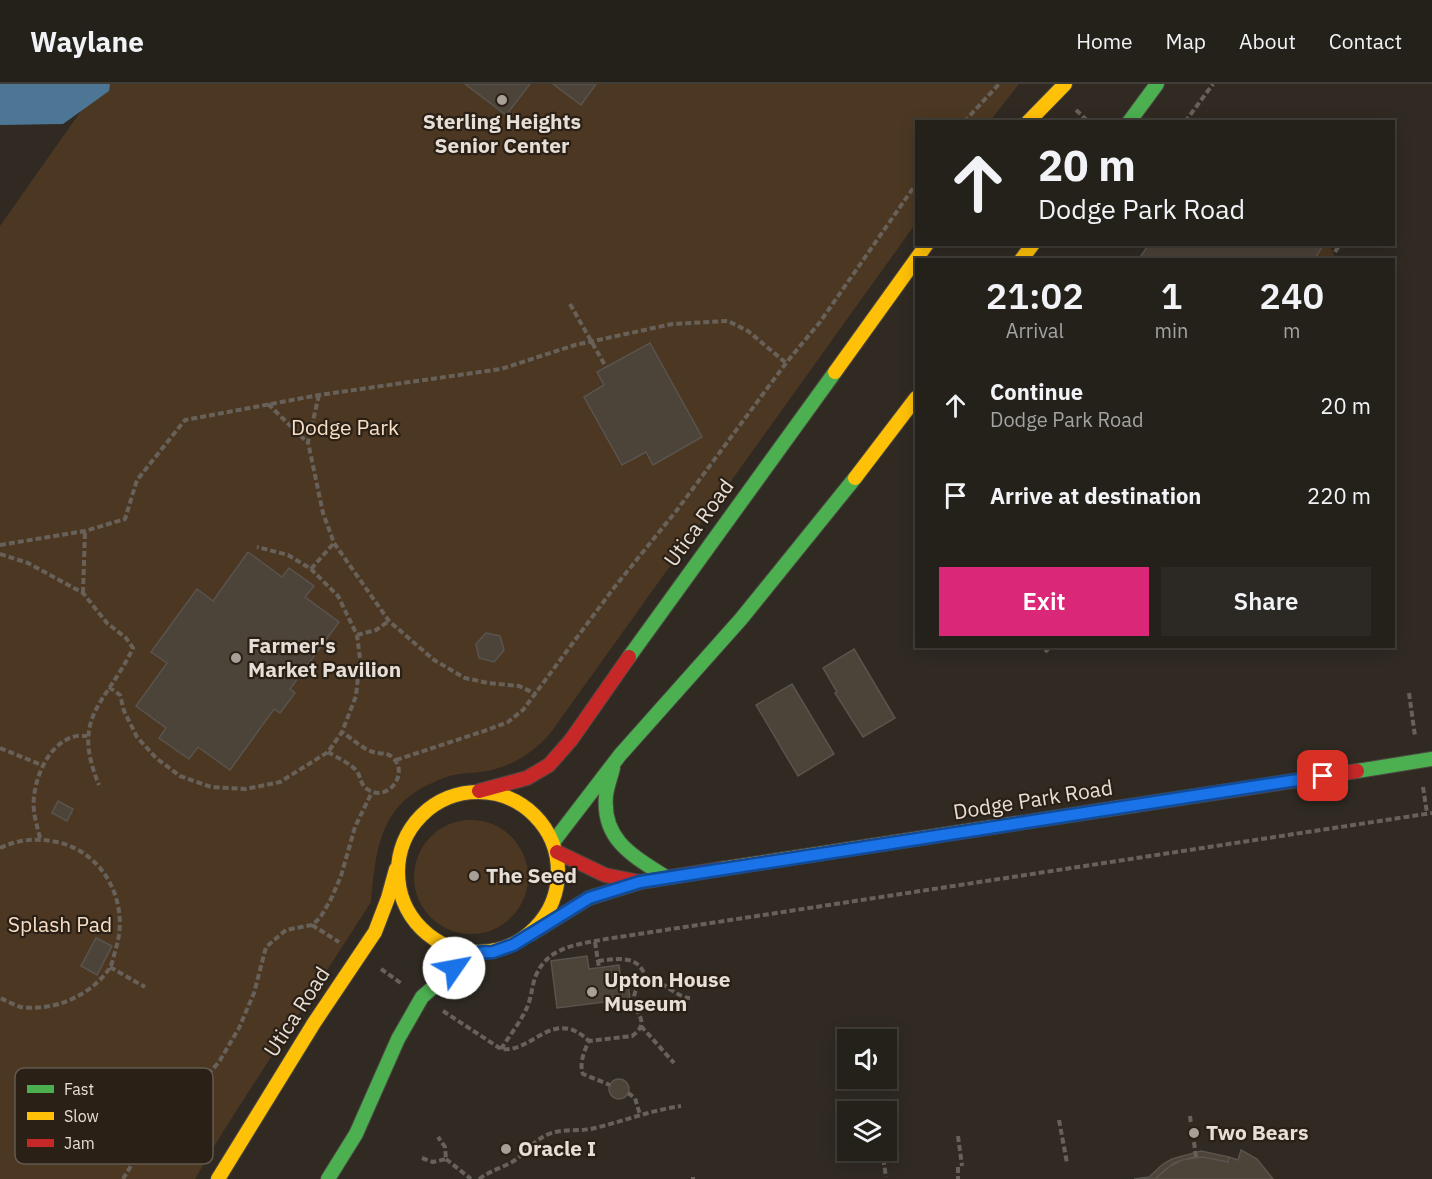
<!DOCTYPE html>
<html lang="en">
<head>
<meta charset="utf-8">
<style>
	body { margin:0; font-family:"IBM Plex Sans",sans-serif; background:#2c2823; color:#f1f3f6; height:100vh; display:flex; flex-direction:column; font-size:22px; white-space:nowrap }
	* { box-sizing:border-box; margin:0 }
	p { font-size:20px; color:#a3a3a2 }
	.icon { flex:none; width:33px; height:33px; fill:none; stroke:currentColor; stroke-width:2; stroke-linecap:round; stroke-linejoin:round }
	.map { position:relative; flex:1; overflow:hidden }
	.drawer { position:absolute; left:915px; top:174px; width:480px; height:390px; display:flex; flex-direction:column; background:#24201a; border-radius:0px; box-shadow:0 3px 15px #0003,0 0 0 2px #413e39 }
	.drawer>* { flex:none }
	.hud { position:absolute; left:915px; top:36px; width:480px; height:126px; border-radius:0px; box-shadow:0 3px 15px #0003,0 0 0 2px #413e39; background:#24201a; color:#f1f3f6; overflow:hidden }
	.tools { position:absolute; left:837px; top:945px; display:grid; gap:12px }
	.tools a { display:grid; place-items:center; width:60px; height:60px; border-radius:0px; background:#24201a; box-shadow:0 3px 15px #0003,0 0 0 2px #413e39; font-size:30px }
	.pin { position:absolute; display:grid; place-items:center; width:51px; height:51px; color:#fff; margin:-26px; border-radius:12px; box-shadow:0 3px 9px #0006 }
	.me { position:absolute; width:66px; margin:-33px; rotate:57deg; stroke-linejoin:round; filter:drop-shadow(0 0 4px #0008) }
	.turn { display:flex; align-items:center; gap:21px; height:126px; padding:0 24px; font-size:27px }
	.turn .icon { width:78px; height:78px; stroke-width:2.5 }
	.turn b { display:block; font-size:42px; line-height:51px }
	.eta { display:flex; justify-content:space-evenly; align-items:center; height:102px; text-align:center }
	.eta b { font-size:36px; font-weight:600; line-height:42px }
	.action { display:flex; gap:12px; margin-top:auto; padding:12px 24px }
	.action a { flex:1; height:69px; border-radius:0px; background:#db2777; color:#fff; font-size:24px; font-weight:600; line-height:69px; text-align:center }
	.action a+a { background:#2c2823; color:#f1f3f6 }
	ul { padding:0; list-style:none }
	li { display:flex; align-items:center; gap:18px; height:90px; padding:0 24px }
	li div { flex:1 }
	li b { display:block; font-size:22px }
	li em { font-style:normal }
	header { display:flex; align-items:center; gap:36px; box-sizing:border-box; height:84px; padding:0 30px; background:#24201a; border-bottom:2px solid #413e39 }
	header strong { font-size:28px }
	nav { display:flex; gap:33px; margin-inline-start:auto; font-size:21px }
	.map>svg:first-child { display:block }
</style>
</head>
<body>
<header>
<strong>Waylane</strong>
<nav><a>Home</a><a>Map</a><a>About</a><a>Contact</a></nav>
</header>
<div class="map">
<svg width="1432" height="1095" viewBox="0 0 1432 1095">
	<rect width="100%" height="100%" fill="#302a23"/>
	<path fill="#4c3822" d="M100,0H1019L990,37L916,38V139L549,651C530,671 509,684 481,688C472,689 463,689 454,691C446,692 439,696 432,699C379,722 376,767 371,818L224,1046L195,1095H0V142Z
		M1324,160L1329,161L1336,175L1314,176Z
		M414 793a57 57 0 1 1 114 0a57 57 0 1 1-114 0Z"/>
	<path fill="#4d7695" d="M0,0H110L109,7L63,40L0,41Z"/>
	<path fill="#4c4339" stroke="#59544e" stroke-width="1.5" d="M465,0H530L506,31Z
		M553,0H596L581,21Z
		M1149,160H1324L1314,176H1138Z
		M650,259L702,353L653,381L646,368L622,381L584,313L604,301L597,288Z
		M248,468L282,493L289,484L314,502L305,513L339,538L290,605L295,609L280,629L274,625L230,686L198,663L189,675L159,654L166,644L136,622L167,579L151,568L197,505L213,517Z
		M486,549L500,552L504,566L494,578L479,574L476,560Z
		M854,565L895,634L863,653L835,609L837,608L823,584Z
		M792,600L834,670L798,692L756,621Z
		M58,717L73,725L67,737L52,729Z
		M96,854L112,862L97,891L81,882Z
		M587,872L589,885L619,881L621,898H628L631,924L605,927L604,918L557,924L551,877Z
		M609 1005a10 10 0 1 1 20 0a10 10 0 1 1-20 0Z
		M1241,1066L1257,1075L1273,1095H1155L1167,1084L1182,1076L1203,1073L1228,1078L1229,1073L1238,1076Z
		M1201,1067L1229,1073L1228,1078L1203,1073H1192L1174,1079L1155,1095H1134L1149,1093L1163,1080L1172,1075Z"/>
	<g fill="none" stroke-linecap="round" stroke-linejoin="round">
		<g stroke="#4c4741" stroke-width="16">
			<path id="fast" d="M1129,38L1157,0
				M629,573L835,288
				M613,684C611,693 607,702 606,712C602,756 633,772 666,793
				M1357,687L1432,675
				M554,757L620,671L741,535L855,394
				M328,1095L356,1050L398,955L422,913L472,869"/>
		</g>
		<g stroke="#4c4741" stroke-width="16">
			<path id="slow" d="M1028,38L1065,0
				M1021,176L1033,160
				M835,288L927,160
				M855,394L916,314
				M398 788a80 80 0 1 1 160 0a80 80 0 1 1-160 0Z
				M721,785L1136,721
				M218,1095L314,939L375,848L388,814L396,785"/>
		</g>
		<g stroke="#4c4741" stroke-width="16">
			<path id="jam" d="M479,707L527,694L549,681L571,656L629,573
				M1136,721L1357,687
				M557,768L605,791L640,798
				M531,850L589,814L640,798L721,785"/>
		</g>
		<path stroke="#686159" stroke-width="4" stroke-dasharray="6 3" stroke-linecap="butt" d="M1076,26L1089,38
			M964,38L999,0
			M1185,38L1213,0
			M1335,168L1340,160
			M570,220L606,283
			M319,311L308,358L323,429L334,459L389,537L434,576L465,594L488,599L519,602L536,610
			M268,320L307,358
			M0,461L85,447L125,435L137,396L185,336L319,311L501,285L575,261L672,240L728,237L748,247L786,279
			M0,470L28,479L83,509L107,539L126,554L133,564C106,621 70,631 99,701
			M311,485L334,459
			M83,509L85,447
			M357,551L376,546L389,537
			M1045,568L1051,562
			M109,603L120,611L124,627L137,653L156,674L180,692L211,703L246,705L280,698L328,668L342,648L356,612L360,575L357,551L338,512L311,485L288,471L257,463
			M1409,609L1415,652
			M0,664L44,682
			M328,668C336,673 354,681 358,689C361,695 361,701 367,705C386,719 409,692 394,675C387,667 382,671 373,668C363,665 351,654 342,648
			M396,676L487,646L508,638L523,626L613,505L677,426L786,279L820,238L916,100
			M1423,703L1427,729
			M40,754C38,745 35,736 34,727C31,701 46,661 73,653C77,651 83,652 87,652
			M0,764C19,755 37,754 57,758C104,768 130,819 116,864C114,870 113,879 109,885C98,901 80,913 62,919C50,923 34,925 21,923C14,921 7,917 0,914
			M312,841L339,858
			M595,858L599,884
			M598,877C616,875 638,870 645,892C641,898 634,906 634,914C634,930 652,938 632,952L589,957C584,967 579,980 583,990L610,1001
			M110,883L145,903
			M381,885L402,900
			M645,892C662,896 677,914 690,914
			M443,927L501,965C532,970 553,922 589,957
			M641,942L674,979
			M501,965C510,951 522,936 528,921C532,911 532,899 537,889C550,862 580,860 606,855L1432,729
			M628,1009L635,1014L640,1031
			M1190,1032L1191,1040
			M1059,1036L1067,1079
			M958,1052L962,1082
			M1194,1058L1196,1073
			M882,1066L886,1093
			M422,1074L433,1078L446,1075L445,1063L438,1053
			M446,1075L471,1095
			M958,1083V1095
			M693,1093V1095
			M123,1095L143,1062L219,978L239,944L254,909L266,863L286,846L312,841L320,834L331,815L341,792L355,743L372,708
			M479,1095C490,1087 501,1084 512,1078C526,1070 533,1056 549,1050C564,1044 580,1048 595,1044C624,1037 652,1026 681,1022"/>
		<use href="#fast" stroke="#4caf50" stroke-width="14"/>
		<use href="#slow" stroke="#ffc107" stroke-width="14"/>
		<use href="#jam" stroke="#c62828" stroke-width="14"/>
	</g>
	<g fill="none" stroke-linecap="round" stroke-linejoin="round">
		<g stroke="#114b97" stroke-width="15">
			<path id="route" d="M454,884L472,869L493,868L513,861L589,814L640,798L1323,692"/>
		</g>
		<use href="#route" stroke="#1a73e8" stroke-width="10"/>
	</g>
	<g fill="#a6a098" stroke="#2b2015" stroke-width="2">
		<circle cx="502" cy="16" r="6"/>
		<circle cx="236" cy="574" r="6"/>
		<circle cx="474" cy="792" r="6"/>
		<circle cx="592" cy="908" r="6"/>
		<circle cx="1194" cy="1049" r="6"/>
		<circle cx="506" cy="1065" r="6"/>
	</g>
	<g text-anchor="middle" stroke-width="4.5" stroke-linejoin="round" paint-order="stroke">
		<g font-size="21" font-weight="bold" fill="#e6dfd7" stroke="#2b2015" text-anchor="start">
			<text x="502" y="45" text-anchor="middle">Sterling Heights<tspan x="502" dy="24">Senior Center</tspan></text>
			<text x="248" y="569">Farmer's<tspan x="248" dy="24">Market Pavilion</tspan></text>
			<text x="486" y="799">The Seed</text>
			<text x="604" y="903">Upton House<tspan x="604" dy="24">Museum</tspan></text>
			<text x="1206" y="1056">Two Bears</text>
			<text x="518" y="1072">Oracle I</text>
		</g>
		<g font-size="21" fill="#f7dfc7" stroke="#2b2015">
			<text x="345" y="351">Dodge Park</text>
			<text x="60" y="848">Splash Pad</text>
		</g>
		<g font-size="21" fill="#e6dfd7" stroke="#2b2015">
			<text transform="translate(699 439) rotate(-54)" y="7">Utica Road</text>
			<text transform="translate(1033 716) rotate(-9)" y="7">Dodge Park Road</text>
			<text transform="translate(297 928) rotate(-57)" y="7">Utica Road</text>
		</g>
	</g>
	<rect x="15" y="984" width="198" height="96" rx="9" fill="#2b2015" stroke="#63594f" stroke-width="1.5"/>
	<rect x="27" y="1001" width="27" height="8" fill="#4caf50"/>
	<rect x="27" y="1028" width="27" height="8" fill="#ffc107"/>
	<rect x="27" y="1055" width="27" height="8" fill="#c62828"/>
	<g font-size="16" fill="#e6dfd7">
		<text x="64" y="1011">Fast</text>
		<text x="64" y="1038">Slow</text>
		<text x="64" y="1065">Jam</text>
	</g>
</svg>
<div class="tools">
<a><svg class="icon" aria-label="sound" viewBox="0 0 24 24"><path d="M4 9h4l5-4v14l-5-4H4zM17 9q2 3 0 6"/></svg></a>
<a><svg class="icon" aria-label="layers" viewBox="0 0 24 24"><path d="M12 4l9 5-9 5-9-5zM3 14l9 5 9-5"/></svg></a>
</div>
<div class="pin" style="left:1323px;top:692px;background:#d93025"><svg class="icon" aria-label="arrive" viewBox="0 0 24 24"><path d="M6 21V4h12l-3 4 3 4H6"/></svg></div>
<svg class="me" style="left:454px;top:884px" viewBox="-20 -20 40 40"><circle r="19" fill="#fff"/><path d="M0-13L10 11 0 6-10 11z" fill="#1a73e8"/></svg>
<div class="hud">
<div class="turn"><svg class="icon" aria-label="ahead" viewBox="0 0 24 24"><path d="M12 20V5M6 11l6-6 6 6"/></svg><div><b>20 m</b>Dodge Park Road</div></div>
</div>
<section class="drawer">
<div class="eta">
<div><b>21:02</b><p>Arrival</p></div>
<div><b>1</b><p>min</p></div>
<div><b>240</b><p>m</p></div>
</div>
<ul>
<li><svg class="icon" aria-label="ahead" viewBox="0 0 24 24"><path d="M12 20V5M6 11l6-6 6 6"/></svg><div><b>Continue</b><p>Dodge Park Road</p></div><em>20 m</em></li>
<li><svg class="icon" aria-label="arrive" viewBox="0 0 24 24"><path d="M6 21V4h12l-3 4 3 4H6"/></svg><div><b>Arrive at destination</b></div><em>220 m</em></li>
</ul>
<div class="action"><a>Exit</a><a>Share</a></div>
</section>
</div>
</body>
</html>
